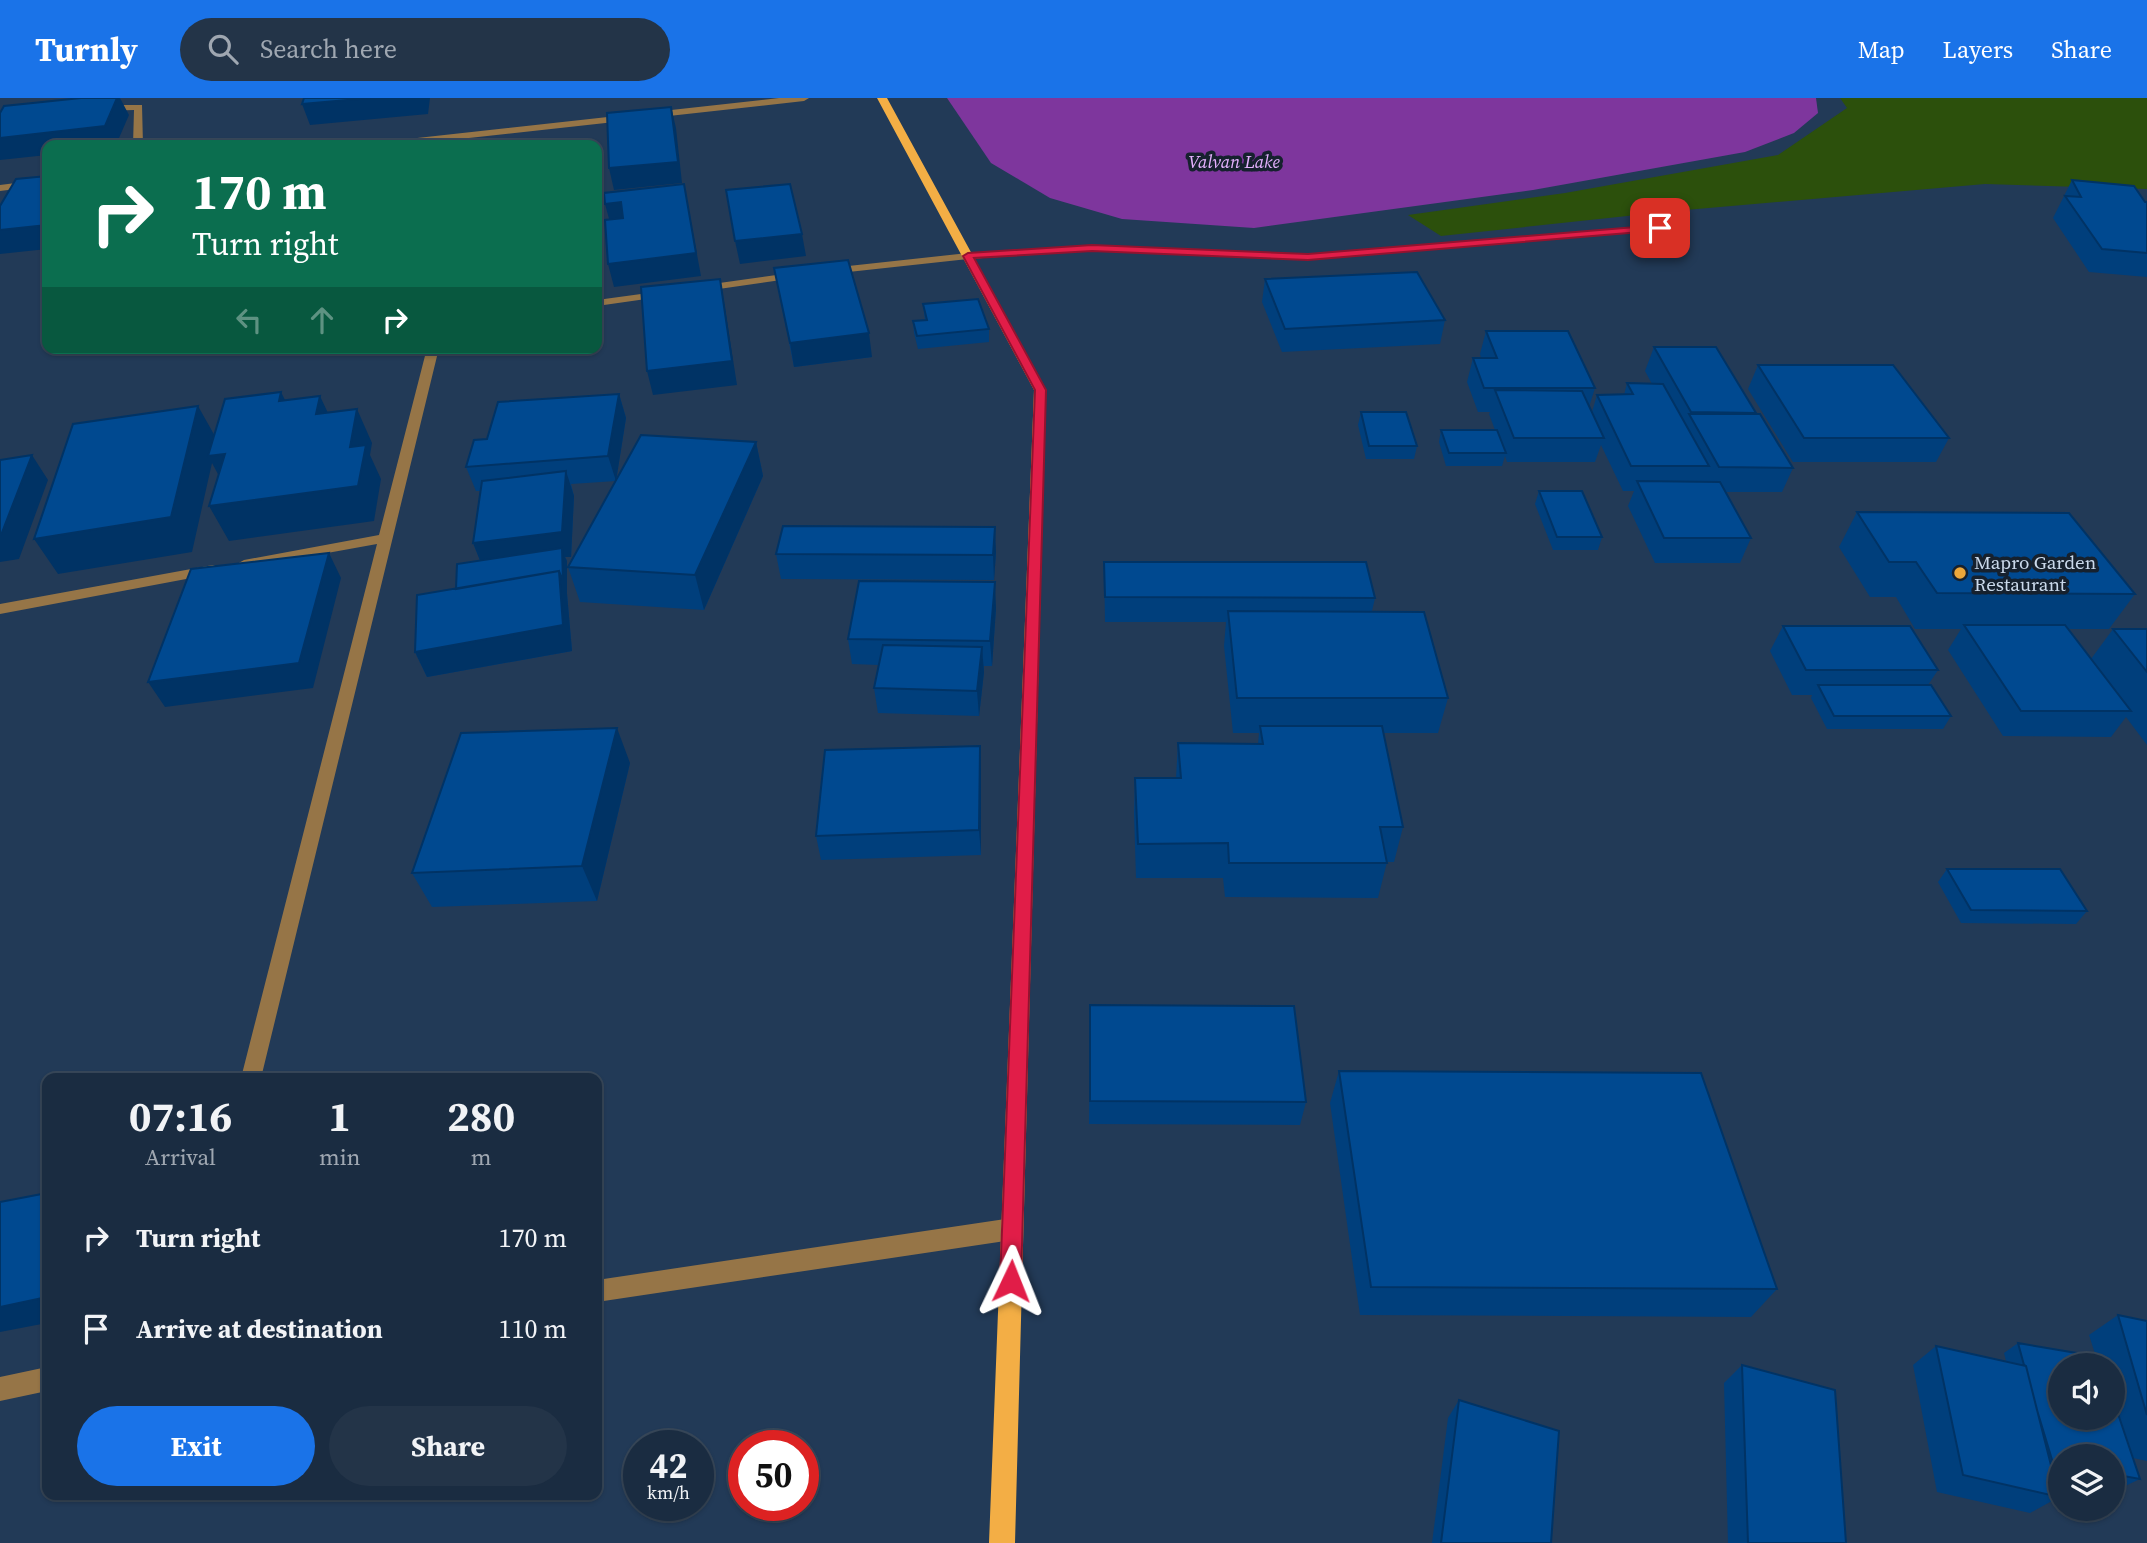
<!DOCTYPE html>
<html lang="en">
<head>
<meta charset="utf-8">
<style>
	body { margin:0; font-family:"Source Serif 4",serif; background:#233448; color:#f1f3f6; height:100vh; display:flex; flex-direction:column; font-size:26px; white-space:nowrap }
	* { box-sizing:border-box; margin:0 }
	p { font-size:23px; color:#9fa7b1 }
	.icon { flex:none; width:38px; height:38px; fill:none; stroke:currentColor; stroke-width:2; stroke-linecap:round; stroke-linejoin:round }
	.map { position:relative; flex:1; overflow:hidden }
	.side { position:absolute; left:42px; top:975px; width:560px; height:427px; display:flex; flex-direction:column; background:#1a2c41; border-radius:14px; box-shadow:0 2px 5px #0004,0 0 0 2px #38485a }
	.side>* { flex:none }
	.banner { position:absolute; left:42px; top:42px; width:560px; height:214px; border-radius:14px; box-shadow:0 2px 5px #0004,0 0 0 2px #38485a; background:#0b6e4f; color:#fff; overflow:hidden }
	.fabs { position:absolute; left:2048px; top:1255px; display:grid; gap:14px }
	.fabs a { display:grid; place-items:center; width:77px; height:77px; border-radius:50%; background:#1a2c41; box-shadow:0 2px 5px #0004,0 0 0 2px #38485a; font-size:35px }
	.speed { position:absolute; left:623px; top:1332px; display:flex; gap:14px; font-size:35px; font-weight:700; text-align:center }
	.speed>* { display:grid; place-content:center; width:91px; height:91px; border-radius:50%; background:#1a2c41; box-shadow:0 2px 5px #0004,0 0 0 2px #38485a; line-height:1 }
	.speed small { font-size:18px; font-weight:400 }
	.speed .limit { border:10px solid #d22; background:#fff; color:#111 }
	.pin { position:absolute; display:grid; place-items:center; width:60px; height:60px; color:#fff; margin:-30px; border-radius:14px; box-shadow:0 4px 10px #0006 }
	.me { position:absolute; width:77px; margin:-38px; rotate:2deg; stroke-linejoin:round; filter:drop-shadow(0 0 5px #0008) }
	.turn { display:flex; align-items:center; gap:24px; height:147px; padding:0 35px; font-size:32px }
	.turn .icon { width:91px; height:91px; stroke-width:2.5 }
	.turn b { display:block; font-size:49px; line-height:60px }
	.lanes { display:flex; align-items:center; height:66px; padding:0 35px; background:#0003; justify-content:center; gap:35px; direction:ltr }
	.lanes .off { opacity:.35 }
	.eta { display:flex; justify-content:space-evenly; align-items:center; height:119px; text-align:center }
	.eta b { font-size:42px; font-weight:700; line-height:49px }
	.primary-button { display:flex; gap:14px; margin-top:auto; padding:14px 35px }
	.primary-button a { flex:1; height:80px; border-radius:42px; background:#1a73e8; color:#fff; font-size:28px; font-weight:700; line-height:80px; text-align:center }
	.primary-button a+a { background:#233448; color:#f1f3f6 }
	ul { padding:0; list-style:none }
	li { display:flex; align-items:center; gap:21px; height:91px; padding:0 35px }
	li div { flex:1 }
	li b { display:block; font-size:26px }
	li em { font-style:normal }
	header { display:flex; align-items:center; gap:42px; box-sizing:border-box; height:98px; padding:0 35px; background:#1a73e8; color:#fff }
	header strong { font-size:33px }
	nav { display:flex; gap:38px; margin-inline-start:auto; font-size:24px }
	.search { width:490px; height:63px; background:#233448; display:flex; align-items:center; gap:18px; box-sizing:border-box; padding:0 24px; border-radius:38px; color:#9fa7b1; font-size:26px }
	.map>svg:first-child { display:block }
</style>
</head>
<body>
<header>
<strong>Turnly</strong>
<div class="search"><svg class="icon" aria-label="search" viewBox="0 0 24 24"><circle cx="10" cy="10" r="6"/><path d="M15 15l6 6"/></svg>Search here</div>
<nav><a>Map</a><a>Layers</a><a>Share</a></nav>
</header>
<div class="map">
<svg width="2147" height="1445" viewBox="0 0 2147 1445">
	<rect width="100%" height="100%" fill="#223a57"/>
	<path fill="#2c500c" d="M1840,0H2147V91L1985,86L1674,113L1441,138L1408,117L1565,95L1778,57L1847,10Z"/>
	<path fill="#7e369d" d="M947,0H1816L1818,15L1794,35L1745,54L1533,92L1254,130L1122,121L1050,100L991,65Z"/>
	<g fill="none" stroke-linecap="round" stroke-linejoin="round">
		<path fill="#967547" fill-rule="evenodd" d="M779,0H809L804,3L405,47H376L381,44Z
			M142,7L143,47H133L134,12L101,13L96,10L101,7Z
			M47,81V87L0,93V87Z
			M1660,127L1664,128V132L1309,162L1092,153L968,161L830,176L824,173L830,170L968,155L1092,147L1309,156Z
			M798,174L802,175V179L698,194L692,191L698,188Z
			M663,193L669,196L667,198L597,208V202Z
			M427,250H439L261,980H241L377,446L244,470L237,466L244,462L379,437Z
			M213,467L218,469L220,472L218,475L0,516V506Z
			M1012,1120L1020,1124L1023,1131L1020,1138L1012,1142L597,1204V1182Z
			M47,1269V1293L0,1303V1279Z"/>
		<path fill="#f3ae45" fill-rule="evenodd" d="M877,0H887L1046,292L1015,1445H989L1034,292Z"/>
	</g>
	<path fill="#003f7c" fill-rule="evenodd" d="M2072,82L2147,104V179L2089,174L2053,120Z
		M774,170L872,259L794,269Z
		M1265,181L1445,222L1440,246L1282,254L1262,204Z
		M923,206L989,231V244L918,251L914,235L913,223L925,222Z
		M1486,233L1595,290L1589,309L1592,314L1597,297H1624L1627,285L1652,286L1645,273L1654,249L1756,315V316L1793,370L1782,394H1726L1751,440L1740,465H1655L1628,408L1634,393H1623L1601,347L1595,364H1507L1505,358L1502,368H1446L1439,344L1441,332H1495L1489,316L1490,314H1478L1467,284L1473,260H1481L1480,256Z
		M1758,267L1949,340L1936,364H1793L1748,291Z
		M619,296L626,320L616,383L571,386L574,398L571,459H565L567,463V496L572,553L427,579L415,554L456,491L480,462L473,445L480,393H476L466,369Z
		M1361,314L1417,348L1414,361H1366L1358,327Z
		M756,344L763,378L704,512L580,504L568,469Z
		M1539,393L1602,439L1598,452H1553L1535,406Z
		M1857,414L2135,496L2109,531H2068L2091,561L2113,531H2147V647L2126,619L2111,639L2003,638L1948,552L1961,531H1915L1896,499H1870L1839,449Z
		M996,454L994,482L781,481L776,456Z
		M1104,464L1375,500L1372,513L1448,600L1438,635H1383L1403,729L1394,764H1387L1378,800L1225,799L1223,780H1136L1134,715L1135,680H1176L1178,645L1258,646L1259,635H1233L1224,548L1226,524H1105Z
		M996,510L992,568H984V574L979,618L878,615L874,590L879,567L852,566L848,541Z
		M1783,528L1938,572L1928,587L1951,618L1943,631H1827L1811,600L1812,597H1792L1770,553Z
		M630,665L597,803L432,809L412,775Z
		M981,673V757L821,762L816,738Z
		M1947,771L2087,813L2076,826L1961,825L1938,784Z
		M1090,907L1306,1004L1300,1027L1089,1026Z
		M1339,973L1777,1191L1751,1219L1360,1217L1330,1005Z
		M2118,1217L2147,1223V1363L2133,1360L2140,1381L2123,1389L2112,1387V1358H2060V1378L2053,1377L2059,1399L2030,1415L1937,1394L1913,1267L1936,1248L2006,1263L2004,1255L2018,1245L2096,1259L2089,1237ZM2060,1267H2112V1320Z
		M1742,1267L1846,1445H1728L1724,1285Z
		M1459,1302L1551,1445H1432L1448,1320Z"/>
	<path fill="#003365" d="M117,0H120L129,17L116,47H47V57L0,62V40Z
		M370,0H430L428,16L310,27L302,6Z
		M671,9L676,30L682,85L614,92L609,70Z
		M684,86L701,178L614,189L608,166Z
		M621,104L627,126L611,128L605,106Z
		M47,127V151L0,156V132Z
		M802,136L806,158L740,166L735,143Z
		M720,181L724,204L737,287L653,297L647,273Z
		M869,235L872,259L794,269L790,245Z
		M281,294L298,328L279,303Z
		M619,296L626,320L616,383L608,358Z
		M320,298L336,332L316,316Z
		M198,308L225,356L227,393L212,365L192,454L58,476L34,441Z
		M357,311L372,345L370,357L381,381L374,423L229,443L209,408L350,349Z
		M756,344L763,378L704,512L695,477Z
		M32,357L48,382L19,461L0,464V437Z
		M566,373L574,398L571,459H565L567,463V496L572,553L427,579L415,554L562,460L483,470L473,445Z
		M995,429L996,454L994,482L993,457Z
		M329,455L341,480L313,590L165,609L148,584Z
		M995,484L996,510L992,568L990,543Z
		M982,549L984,574L979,618L977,593Z
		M617,630L630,665L597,803L582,768Z
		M980,648L981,673V757L979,732Z
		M47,1199V1225L0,1234V1209Z"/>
	<path fill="#004990" stroke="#003365" stroke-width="2" d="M81,0H117L105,28L0,40V15L4,8Z
		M304,0H370L302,6Z
		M671,9L678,64L609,70L607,15Z
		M47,78V127L0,132V108L16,81Z
		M2072,82L2134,88L2145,104H2147V155L2102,151L2065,98L2081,99Z
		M684,86L696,155L608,166L605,122L623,120L621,104L605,106L604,95Z
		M790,86L802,136L735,143L726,92Z
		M848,162L869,235L790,245L774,170Z
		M1417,174L1445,222L1285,231L1265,181Z
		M720,181L732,263L647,273L641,189Z
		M978,201L989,231L917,238L913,223L927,222L923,206Z
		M1486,233H1568L1595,290H1484L1473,260H1497Z
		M1654,249H1716L1756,315L1691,314Z
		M1758,267H1893L1949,340H1804Z
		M1627,285L1663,286L1709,368H1631L1597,297L1633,296Z
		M1495,292L1582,293L1604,340H1514Z
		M281,294L279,303L320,298L316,316L357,311L350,349L366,347L358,388L209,408L225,356L208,358L225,301Z
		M619,296L608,358L466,369L474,342L487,341L498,304Z
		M198,308L171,419L34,441L73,326Z
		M1361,314H1406L1417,348H1369Z
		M1689,316H1760L1793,370L1719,369Z
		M1441,332H1497L1506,355H1449Z
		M641,337L756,344L695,477L568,469Z
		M32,357L1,437H0V362Z
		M566,373L562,434L473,445L482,383Z
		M1637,383L1720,384L1751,440H1664Z
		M1539,393H1582L1602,439H1557Z
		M1857,414L2069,415L2135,496L1937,495L1916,464H1889Z
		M783,428L995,429L993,457L776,456Z
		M562,450L563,483L559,473L456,491L457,466Z
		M329,455L299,565L148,584L191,471Z
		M1104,464H1366L1375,500L1105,499Z
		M559,473L563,527L415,554L417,497Z
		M859,483L995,484L990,543L848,541Z
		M1228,513L1424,514L1448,600H1237Z
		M1964,527H2065L2131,613H2021Z
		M1783,528H1910L1938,572H1806Z
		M2113,531H2147V574Z
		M883,547L982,549L977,593L874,590Z
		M1818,587H1931L1951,618H1834Z
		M1260,628H1382L1403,729H1380L1387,765H1229L1228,745L1138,746L1135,680H1181L1178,645L1263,646Z
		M617,630L582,768L412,775L461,635Z
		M980,648L979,732L816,738L825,652Z
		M1947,771H2060L2087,813L1971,812Z
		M1090,907L1294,908L1306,1004L1090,1003Z
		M1339,973L1701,975L1777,1191L1371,1189Z
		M47,1095V1199L0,1209V1104Z
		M2118,1217L2147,1223V1317Z
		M2018,1245L2100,1259L2102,1267H2060V1320H2112V1298L2140,1381L2112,1376V1358H2060V1366L2053,1365L2037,1312L2026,1268L2024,1267Z
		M1936,1248L2026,1268L2059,1399L1963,1377Z
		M1742,1267L1835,1292L1846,1445H1748Z
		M1459,1302L1559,1333L1551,1445H1441Z"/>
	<path fill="#e11d48" stroke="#92132f" stroke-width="2" d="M1660,127L1665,130L1664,132L1308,162L1092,153L974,160L1046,292L1021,1183L1018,1190L1011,1193L1003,1190L1000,1183L1035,292L963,158L968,155L1092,147L1308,156Z"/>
	<circle fill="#eda83b" stroke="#16212e" stroke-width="2.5" cx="1960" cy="475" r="7"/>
	<g text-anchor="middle" stroke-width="7" stroke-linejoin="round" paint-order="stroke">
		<g font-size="18" font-style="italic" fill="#e5b1fe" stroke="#16212e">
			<text x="1234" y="70">Valvan Lake</text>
		</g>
		<g font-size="19" fill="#cad9eb" stroke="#16212e" text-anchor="start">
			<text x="1974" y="471">Mapro Garden<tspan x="1974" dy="22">Restaurant</tspan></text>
		</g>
	</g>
</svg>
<div class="fabs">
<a><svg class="icon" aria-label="sound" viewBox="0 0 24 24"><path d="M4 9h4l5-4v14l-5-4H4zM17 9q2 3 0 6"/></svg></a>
<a><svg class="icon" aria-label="layers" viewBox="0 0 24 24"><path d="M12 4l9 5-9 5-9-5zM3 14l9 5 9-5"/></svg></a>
</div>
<div class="speed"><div>42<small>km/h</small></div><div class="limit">50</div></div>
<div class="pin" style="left:1660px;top:130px;background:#d93025"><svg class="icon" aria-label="arrive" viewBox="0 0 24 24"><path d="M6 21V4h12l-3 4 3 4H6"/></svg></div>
<svg class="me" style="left:1011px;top:1183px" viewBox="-20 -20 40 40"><path d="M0-17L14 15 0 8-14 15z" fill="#e11d48" stroke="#fff" stroke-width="4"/></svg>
<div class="banner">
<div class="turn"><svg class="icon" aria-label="right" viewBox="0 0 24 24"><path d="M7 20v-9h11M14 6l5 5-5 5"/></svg><div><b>170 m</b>Turn right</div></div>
<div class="lanes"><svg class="icon off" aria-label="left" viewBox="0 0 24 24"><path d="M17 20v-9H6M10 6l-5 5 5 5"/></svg><svg class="icon off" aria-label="ahead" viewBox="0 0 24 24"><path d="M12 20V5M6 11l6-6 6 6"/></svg><svg class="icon" aria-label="right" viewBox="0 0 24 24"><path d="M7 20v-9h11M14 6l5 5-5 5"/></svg></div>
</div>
<section class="side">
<div class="eta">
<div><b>07:16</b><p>Arrival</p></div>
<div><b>1</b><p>min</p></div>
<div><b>280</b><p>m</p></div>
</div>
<ul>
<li><svg class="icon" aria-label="right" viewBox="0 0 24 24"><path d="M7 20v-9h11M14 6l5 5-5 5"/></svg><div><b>Turn right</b></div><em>170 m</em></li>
<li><svg class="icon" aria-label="arrive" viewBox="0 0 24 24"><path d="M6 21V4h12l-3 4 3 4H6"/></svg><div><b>Arrive at destination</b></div><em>110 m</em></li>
</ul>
<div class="primary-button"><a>Exit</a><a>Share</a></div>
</section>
</div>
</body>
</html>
